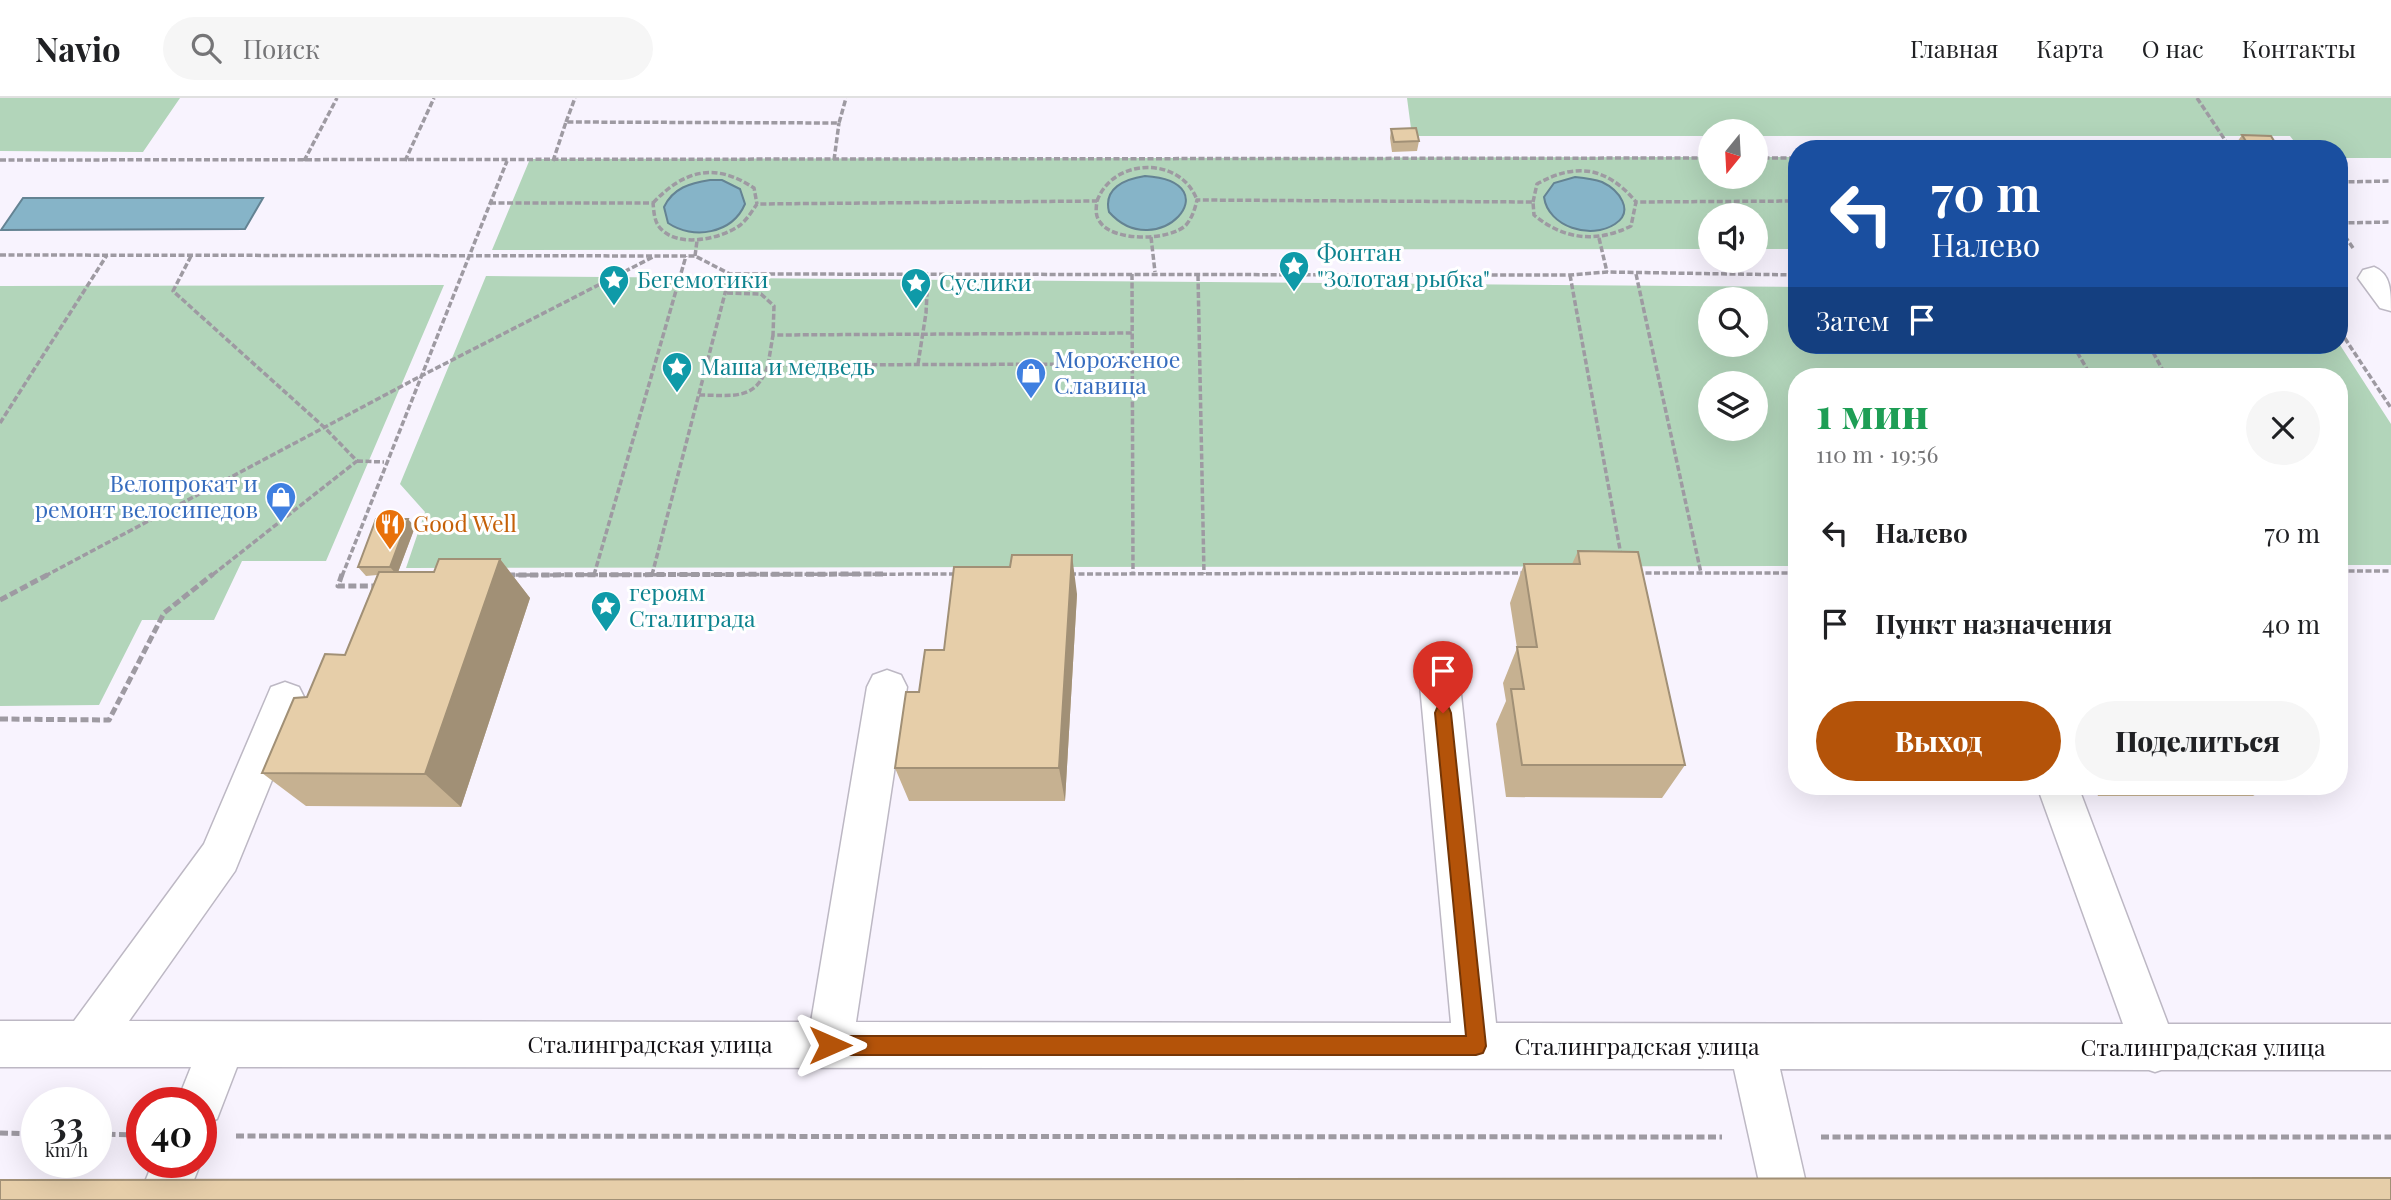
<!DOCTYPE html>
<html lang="ru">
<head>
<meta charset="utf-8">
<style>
	body { margin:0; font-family:"Playfair Display",serif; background:#f6f6f6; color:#202124; height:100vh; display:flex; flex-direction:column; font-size:26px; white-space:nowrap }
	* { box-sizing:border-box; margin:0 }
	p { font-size:23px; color:#757577 }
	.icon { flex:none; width:38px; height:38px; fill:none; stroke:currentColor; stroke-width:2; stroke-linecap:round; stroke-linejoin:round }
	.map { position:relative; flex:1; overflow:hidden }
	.side { position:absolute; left:1788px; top:270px; width:560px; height:427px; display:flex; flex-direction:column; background:#fff; border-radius:28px; box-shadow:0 7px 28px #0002 }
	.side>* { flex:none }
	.banner { position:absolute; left:1788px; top:42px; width:560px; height:214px; border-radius:28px; box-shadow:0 7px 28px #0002; background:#1a4fa0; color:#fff; overflow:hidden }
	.needle { width:46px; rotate:198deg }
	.fabs { position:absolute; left:1698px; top:21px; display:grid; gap:14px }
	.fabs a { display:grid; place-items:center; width:70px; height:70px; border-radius:50%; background:#fff; box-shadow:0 7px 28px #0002; font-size:35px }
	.speed { position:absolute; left:21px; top:989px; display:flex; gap:14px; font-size:35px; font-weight:700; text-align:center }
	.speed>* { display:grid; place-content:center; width:91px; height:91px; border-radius:50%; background:#fff; box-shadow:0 7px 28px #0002; line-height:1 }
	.speed small { font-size:18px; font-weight:400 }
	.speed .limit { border:10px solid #d22; background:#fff; color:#111 }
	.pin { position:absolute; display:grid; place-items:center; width:60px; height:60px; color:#fff; margin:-72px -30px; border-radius:50% 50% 50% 0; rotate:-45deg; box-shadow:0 0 7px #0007 }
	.pin .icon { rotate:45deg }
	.me { position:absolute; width:77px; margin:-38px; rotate:90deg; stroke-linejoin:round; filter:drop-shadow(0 0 5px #0008) }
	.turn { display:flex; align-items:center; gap:24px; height:147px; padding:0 28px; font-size:32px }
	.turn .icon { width:91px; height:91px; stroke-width:2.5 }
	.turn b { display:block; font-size:49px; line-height:60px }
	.then { display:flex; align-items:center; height:66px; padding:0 28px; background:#0003; gap:14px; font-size:26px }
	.round { display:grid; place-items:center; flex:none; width:74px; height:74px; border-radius:37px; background:#f6f6f6 }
	.head { display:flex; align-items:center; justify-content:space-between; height:119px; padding:0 28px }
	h1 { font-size:42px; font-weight:800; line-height:52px; color:#1e9e55 }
	.action { display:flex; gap:14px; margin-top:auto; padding:14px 28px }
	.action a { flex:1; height:80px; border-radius:42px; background:#b45309; color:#fff; font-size:28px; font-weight:800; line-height:80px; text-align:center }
	.action a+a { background:#f6f6f6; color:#202124 }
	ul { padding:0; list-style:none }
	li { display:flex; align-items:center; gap:21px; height:91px; padding:0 28px }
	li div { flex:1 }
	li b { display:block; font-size:26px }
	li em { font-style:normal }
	header { display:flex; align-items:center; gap:42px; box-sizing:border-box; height:98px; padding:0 35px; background:#fff; border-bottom:2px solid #e0e0e0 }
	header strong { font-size:33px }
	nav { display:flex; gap:38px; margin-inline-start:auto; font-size:24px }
	.search { width:490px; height:63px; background:#f6f6f6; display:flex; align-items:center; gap:18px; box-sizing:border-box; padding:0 24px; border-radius:38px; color:#757577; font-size:26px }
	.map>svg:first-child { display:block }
</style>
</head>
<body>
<header>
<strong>Navio</strong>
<div class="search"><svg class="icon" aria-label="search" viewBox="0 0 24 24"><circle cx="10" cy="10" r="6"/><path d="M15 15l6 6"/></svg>Поиск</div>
<nav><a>Главная</a><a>Карта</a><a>О нас</a><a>Контакты</a></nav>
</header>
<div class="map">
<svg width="2391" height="1102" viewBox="0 0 2391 1102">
	<rect width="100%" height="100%" fill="#f8f3fe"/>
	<path fill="#b2d5ba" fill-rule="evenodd" d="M0,0H180L143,54L0,53Z
		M1407,0H2391V60H2340V51H2300L2290,38H1755V33H1710V38H1412Z
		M1710,59V79H1755V59H1797V151H1755V117H1710V151L492,152L530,61Z
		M486,178L1797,189V247H2340L2391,326V467H2340V278H1797V468L406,470L425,414L400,386ZM1710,201H1755V247H1710ZM1710,285H1755V331H1710Z
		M444,187L326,463H242L214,522H142L99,607L0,608V188Z"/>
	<path fill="#86b4c8" stroke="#648393" stroke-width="2" d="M1145,78C1234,84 1157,168 1109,114C1103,90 1125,81 1145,78Z
		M1575,79C1585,80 1594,81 1602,84C1619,92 1635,113 1615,126C1591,142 1548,129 1544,99L1554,85Z
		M710,82H722L740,91L745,106C732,136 693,142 668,125L664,109C673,90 690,85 710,82Z
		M23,100H263L245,131L1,132Z"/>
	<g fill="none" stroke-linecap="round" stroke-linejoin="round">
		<g stroke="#bdb8c4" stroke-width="3">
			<path id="minor" d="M2374,169C2391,176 2391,193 2391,213L2380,210L2358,180L2363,172Z
				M1440,570L1454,575L1460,587L1496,925L2123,926L2037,688H2078L2168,926H2391V972H2161L2155,974L2149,972L1780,971L1808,1094L1805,1102H1763L1734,971L237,969L217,1021L201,1027V1004H177L191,969H0V923H74L204,746L271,589L285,584L299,589L305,601L235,773L129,923L811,924L867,589L873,577L887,572L901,577L907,589L856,924L1451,925L1420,587L1426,575Z
				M153,1064H201L186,1102H142L140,1096Z"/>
		</g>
		<path stroke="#9e9aa2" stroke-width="3.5" stroke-dasharray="6 2.5" stroke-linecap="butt" d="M2197,0L2231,51
			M566,24L575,0
			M1755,60H1797
			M0,62L1710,60
			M834,62L839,25
			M304,63L337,0
			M405,63L434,0
			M553,63L566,24L839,25L846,0
			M2340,84L2391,83
			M1097,103C1113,59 1181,58 1197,102
			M1533,104L1537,86C1576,64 1607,69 1636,104
			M490,105H653C654,114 654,124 661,131C679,150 720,141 739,128C747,122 752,113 757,106L1097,103C1096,110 1095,118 1100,124C1113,144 1170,143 1186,127C1192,120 1195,111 1197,102L1533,104L1534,117C1564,142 1597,145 1631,128L1636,104L1797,103
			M653,105C684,72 715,64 754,90L757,106
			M2340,125L2391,124
			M2340,131L2353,150
			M1151,139L1155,174
			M1599,140L1607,174
			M0,157L695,158L730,176L1570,177L1607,174L1797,177
			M191,158L173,193L325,330L357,363L211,478
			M695,158L697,143
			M1132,176L1133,476
			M1636,176L1701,475
			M1198,177L1204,476
			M1570,177L1621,457
			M727,195L761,196L774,208L773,237L1134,235
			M2340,233L2391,310
			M2073,247L2091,278
			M2149,247L2166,278
			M918,266L926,215L928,177
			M768,267L773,237
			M699,297C732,297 756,304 768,267L1132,266
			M0,325L107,157
			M357,363L384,364
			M2340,473H2391
			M1637,475H1797
			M1070,476L1527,475
			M507,477L956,476
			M594,477L686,158
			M652,477L730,176
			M45,478L419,279L653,159
			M342,478L507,63"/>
		<path stroke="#9e9aa2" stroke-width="5" stroke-dasharray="8 3.5" stroke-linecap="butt" d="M342,476L338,488H376
			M507,477L883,476
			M0,502L49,476
			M0,621L109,622L164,515L213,476
			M0,1035L37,1036
			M96,1036L142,1037
			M236,1038L1722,1039
			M1821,1039H2391"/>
		<use href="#minor" fill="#fff" fill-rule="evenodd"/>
	</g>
	<path fill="#c6b191" d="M1391,31L1419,43L1417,53L1392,54L1390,40Z
		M2242,37L2279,51H2237L2235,47Z
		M415,429L398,474H434L500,461L530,500L461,709L306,708L262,675L307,599L345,557L377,477L366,478L358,469Z
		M1578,453L1685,667L1662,700L1506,699L1496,626L1506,603L1503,585L1517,550L1510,505L1524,466H1572Z
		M1077,496L1065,703H909L895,670L919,594L944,552Z
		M2094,688H2269L2253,698H2098Z"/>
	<path fill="#a19076" d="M408,421L415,429L397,477L390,469Z
		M1072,457L1077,496L1065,703L1059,670Z
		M500,461L530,500L461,709L425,676Z"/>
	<path fill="#e6cea9" stroke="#a19076" stroke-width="2" d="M1416,30L1419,43L1394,44L1391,31Z
		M2242,37L2271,38L2279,51H2251Z
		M376,421H408L390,469H358Z
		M1578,453L1638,454L1685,667H1522L1511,591H1524L1517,549H1537L1524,466H1580Z
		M1012,457H1072L1059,670H895L906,594H919L925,552H944L954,469H1010Z
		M439,461H500L425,676L262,675L294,600L307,599L325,556L345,557L379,474H434Z
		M2391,1080V1102H0V1082Z"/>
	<path fill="#b45309" stroke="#753606" stroke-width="2" d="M1443,608L1449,610L1451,615L1486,948L1483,955L1476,957H830L823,954L821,947L823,940L830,938H1466L1435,615L1437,610Z"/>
	<defs>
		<g id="sight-pin" transform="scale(1.575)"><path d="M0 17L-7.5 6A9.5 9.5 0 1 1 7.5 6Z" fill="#0f9aa8" stroke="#fff"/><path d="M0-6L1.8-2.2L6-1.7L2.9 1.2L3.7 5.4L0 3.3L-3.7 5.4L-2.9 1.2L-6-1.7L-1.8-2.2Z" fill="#fff"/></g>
		<g id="shop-pin" transform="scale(1.575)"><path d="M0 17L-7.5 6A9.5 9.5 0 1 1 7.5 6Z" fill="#3f7fe0" stroke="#fff"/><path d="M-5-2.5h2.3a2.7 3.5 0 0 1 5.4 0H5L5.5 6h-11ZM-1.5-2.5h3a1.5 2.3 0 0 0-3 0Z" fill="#fff"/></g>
		<g id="restaurant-pin" transform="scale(1.575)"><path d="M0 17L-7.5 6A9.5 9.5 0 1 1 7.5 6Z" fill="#e8710a" stroke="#fff"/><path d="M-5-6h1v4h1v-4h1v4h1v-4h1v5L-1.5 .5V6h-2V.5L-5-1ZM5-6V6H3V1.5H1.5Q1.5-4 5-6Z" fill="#fff"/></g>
	</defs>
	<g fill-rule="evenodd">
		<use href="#sight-pin" x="1294" y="168"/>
		<use href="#sight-pin" x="614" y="182"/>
		<use href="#sight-pin" x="916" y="185"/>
		<use href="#sight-pin" x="677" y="269"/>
		<use href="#shop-pin" x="1031" y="275"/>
		<use href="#shop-pin" x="281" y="399"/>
		<use href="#restaurant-pin" x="390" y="426"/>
		<use href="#sight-pin" x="606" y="508"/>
	</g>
	<g text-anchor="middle" stroke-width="6" stroke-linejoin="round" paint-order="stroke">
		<g font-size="23" fill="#0d838f" stroke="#fff" text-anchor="start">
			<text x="1317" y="163">Фонтан<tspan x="1317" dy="26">"Золотая рыбка"</tspan></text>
			<text x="637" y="190">Бегемотики</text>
			<text x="939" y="193">Суслики</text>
			<text x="700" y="277">Маша и медведь</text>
			<text x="629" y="503">героям<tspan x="629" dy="26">Сталиграда</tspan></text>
		</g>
		<g font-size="23" fill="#366cbe" stroke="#fff" text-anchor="start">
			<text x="1054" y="270">Мороженое<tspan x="1054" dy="26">Славица</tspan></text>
			<text x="258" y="394" text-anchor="end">Велопрокат и<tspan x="258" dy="26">ремонт велосипедов</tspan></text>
		</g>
		<g font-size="23" fill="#c56008" stroke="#fff" text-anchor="start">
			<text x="413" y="434">Good Well</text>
		</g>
		<g font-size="23" fill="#141216" stroke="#fff">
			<text x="650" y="955">Сталинградская улица</text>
			<text x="1637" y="957">Сталинградская улица</text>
			<text x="2203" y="958">Сталинградская улица</text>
		</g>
	</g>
</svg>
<div class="fabs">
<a><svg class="needle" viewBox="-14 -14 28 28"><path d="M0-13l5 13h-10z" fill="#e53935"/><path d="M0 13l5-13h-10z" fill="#757577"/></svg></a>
<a><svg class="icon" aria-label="sound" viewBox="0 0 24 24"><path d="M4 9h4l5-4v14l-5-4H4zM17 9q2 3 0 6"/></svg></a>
<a><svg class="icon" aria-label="search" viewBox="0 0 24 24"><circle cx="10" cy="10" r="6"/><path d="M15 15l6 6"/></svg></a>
<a><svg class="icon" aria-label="layers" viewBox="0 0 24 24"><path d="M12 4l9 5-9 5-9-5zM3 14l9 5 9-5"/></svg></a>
</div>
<div class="speed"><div>33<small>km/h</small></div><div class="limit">40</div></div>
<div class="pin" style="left:1443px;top:615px;background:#d93025"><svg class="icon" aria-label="arrive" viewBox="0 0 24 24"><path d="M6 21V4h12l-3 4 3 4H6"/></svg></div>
<svg class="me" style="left:830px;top:947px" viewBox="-20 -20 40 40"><path d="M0-17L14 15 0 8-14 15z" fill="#b45309" stroke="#fff" stroke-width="4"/></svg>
<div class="banner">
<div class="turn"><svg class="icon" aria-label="left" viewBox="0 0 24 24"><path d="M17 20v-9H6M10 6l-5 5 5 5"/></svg><div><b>70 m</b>Налево</div></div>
<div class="then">Затем<svg class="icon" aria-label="arrive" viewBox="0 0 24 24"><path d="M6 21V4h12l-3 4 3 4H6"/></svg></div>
</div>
<section class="side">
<div class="head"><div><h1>1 мин</h1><p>110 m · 19:56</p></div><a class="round"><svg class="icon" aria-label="close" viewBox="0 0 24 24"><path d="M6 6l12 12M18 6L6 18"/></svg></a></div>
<ul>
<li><svg class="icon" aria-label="left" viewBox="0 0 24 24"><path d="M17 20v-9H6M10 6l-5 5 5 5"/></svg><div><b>Налево</b></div><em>70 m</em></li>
<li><svg class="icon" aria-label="arrive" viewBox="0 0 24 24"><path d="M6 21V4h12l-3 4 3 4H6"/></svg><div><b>Пункт назначения</b></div><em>40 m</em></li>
</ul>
<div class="action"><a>Выход</a><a>Поделиться</a></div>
</section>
</div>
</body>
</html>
